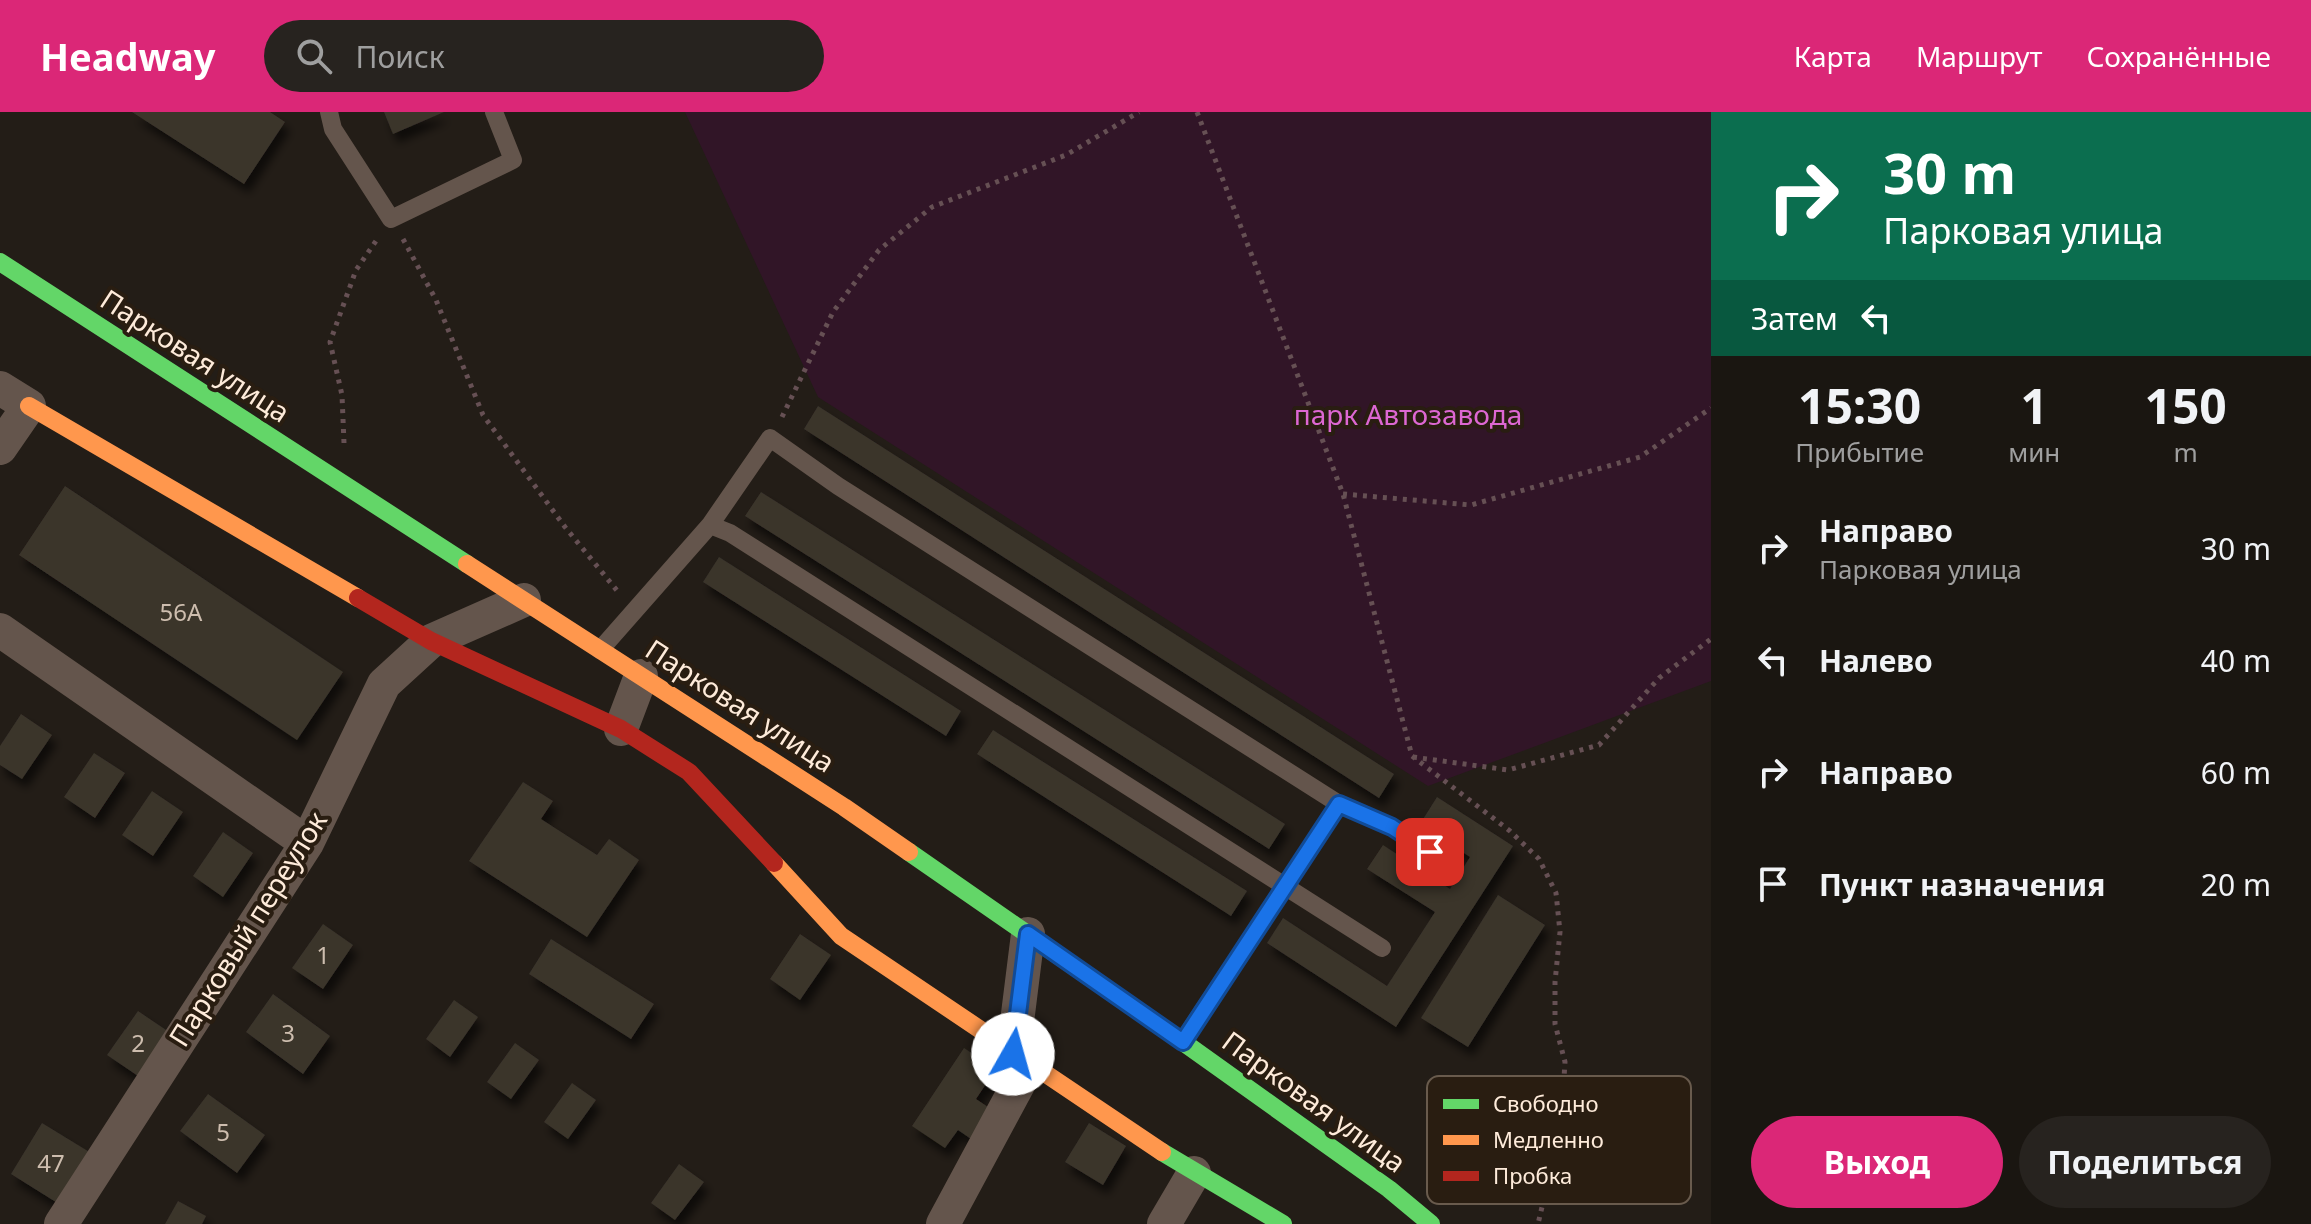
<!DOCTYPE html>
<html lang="ru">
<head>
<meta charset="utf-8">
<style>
	body { margin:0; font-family:"Noto Sans",sans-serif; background:#27231f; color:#f1f3f6; height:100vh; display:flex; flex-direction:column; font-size:30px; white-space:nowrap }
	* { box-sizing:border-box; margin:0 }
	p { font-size:26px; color:#9f9f9f }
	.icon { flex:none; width:44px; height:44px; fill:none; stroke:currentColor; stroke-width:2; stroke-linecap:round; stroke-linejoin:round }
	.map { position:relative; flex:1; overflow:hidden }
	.panel { display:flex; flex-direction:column; background:#1a1611; width:600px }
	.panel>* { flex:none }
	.banner { background:#0b6e4f; color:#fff; overflow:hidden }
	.pin { position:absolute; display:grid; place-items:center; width:68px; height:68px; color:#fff; margin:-34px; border-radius:16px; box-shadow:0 4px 12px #0006 }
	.me { position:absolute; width:88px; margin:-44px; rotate:7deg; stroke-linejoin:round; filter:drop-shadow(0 0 6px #0008) }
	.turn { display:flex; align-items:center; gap:28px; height:168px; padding:0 40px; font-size:36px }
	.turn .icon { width:104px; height:104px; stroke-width:2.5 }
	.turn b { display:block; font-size:56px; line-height:68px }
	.then { display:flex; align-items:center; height:76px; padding:0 40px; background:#0003; gap:16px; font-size:30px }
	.eta { display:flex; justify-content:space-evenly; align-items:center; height:136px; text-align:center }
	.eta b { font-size:48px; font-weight:700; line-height:56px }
	.button { display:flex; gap:16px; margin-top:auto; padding:16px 40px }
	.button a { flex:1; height:92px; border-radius:48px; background:#db2777; color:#fff; font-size:32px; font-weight:700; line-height:92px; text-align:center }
	.button a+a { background:#27231f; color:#f1f3f6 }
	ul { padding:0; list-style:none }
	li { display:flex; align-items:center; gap:24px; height:112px; padding:0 40px }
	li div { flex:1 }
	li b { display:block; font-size:30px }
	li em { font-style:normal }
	header { display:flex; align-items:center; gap:48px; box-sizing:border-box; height:112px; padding:0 40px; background:#db2777; color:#fff }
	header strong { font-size:38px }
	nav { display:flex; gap:44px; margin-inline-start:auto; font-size:28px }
	.search { width:560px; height:72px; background:#27231f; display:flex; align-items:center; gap:20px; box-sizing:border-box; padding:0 28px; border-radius:44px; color:#9f9f9f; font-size:30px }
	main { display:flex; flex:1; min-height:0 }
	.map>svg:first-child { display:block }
</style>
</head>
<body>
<header>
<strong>Headway</strong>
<div class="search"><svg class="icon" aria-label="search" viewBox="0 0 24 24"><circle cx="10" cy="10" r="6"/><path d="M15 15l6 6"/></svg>Поиск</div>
<nav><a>Карта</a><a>Маршрут</a><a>Сохранённые</a></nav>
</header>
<main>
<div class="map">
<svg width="1711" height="1112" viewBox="0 0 1711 1112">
	<defs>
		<filter id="shadow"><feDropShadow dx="5" dy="9" stdDeviation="4" flood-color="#0009"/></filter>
	</defs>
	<rect width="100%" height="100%" fill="#231d17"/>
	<path fill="#311527" d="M685,0H1711V569L1428,674L818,285Z"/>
	<path fill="#3a342c" filter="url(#shadow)" d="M132,0H270L285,10L244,72Z
		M384,0H444L393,22Z
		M818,294L1394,662L1379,686L804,317Z
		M65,374L343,560L297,628L19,443Z
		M761,380L1285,712L1269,737L745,404Z
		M719,445L961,599L946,624L703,470Z
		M21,602L52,623L22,667L0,653V634Z
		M993,618L1247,779L1231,804L977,642Z
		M94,641L125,661L95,706L64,685Z
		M523,670L553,689L541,707L597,743L609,727L639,748L587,825L469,749Z
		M152,679L183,700L153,744L122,723Z
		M1437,685L1513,734L1396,915L1267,831L1283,806L1387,874L1435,800L1367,757L1383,733L1450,777L1470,745L1420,712Z
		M223,720L253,741L223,785L193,764Z
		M1498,783L1545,813L1468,935L1421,906Z
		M323,812L353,833L323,877L292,856Z
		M800,822L831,843L800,888L770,867Z
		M551,827L654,892L631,927L529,862Z
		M273,882L330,924L303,962L246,920Z
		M454,888L478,905L450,945L426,927Z
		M138,899L169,920L138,964L107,943Z
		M515,931L539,948L511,987L487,970Z
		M964,936L996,957L976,987L991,997L971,1027L958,1018L945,1036L912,1014Z
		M572,971L596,988L568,1027L544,1010Z
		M208,982L265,1023L237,1061L180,1019Z
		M42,1011L91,1041L59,1092L11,1062Z
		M1089,1011L1126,1034L1103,1073L1065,1050Z
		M679,1052L704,1070L675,1108L651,1091Z
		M178,1089L206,1104L202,1112H165Z"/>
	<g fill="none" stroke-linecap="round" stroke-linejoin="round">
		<path stroke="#665054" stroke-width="5" stroke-dasharray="4 6" stroke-linecap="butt" d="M1197,0L1343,382L1412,644L1510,719L1539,747L1556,781L1560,820L1555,870V912L1565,950L1561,1014L1538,1112
			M403,127L436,188L483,303L565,415L619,481
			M782,305L833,200L879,138L932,95L1066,43L1139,0
			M344,331L342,283L330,230L356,158L378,126
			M1343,382L1471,393L1640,345L1711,296
			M1413,645L1508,658L1599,633L1659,566L1711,527"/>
		<path stroke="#64554c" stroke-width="18" d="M329,0L333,17L391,107L513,48L494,0
			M710,413L770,326L838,374L1339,692L1183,929
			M600,538L710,413L730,421L1382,836
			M1339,692L1392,715L1449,753"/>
		<path stroke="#64554c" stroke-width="34" d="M0,276L29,294L0,336
			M0,518L307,731
			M621,617L641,564
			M61,1112L307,731L384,572L431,529L524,488
			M943,1112L1020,969L1013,942L1028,822
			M1164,1112L1194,1061"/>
		<path stroke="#63d668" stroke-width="18" d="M0,150L467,452
			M909,740L1183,930L1389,1077L1431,1112
			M1162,1040L1283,1112"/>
		<path stroke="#ff974d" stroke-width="18" d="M29,294L358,486
			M467,452L844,695L909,740
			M774,751L841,824L1162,1040"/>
		<path stroke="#b3261e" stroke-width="18" d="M358,486L431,529L621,617L689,660L774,751"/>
	</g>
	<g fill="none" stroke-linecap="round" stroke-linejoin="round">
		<g stroke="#114b97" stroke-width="20">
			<path id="route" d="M1013,942L1028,822L1183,930L1339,692L1392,715L1430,740"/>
		</g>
		<use href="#route" stroke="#1a73e8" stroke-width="14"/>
	</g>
	<g text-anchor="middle" stroke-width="8" stroke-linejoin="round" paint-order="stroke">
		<g font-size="24" fill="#cdbdae">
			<text x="181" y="509">56А</text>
			<text x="323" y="852">1</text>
			<text x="288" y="930">3</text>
			<text x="138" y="940">2</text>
			<text x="223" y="1029">5</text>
			<text x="51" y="1060">47</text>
		</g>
		<g font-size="28" fill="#feebda" stroke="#291d11">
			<text transform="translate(195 244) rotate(33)" y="10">Парковая улица</text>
			<text transform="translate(740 594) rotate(33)" y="10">Парковая улица</text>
			<text transform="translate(248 817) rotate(-58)" y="10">Парковый переулок</text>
			<text transform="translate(1314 990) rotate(36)" y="10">Парковая улица</text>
		</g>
		<g font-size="28" fill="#dd67d2" stroke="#291d11">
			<text x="1408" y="313">парк Автозавода</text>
		</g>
	</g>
	<rect x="1427" y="964" width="264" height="128" rx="12" fill="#291d11" stroke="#695b4d" stroke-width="2"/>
	<rect x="1443" y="987" width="36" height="10" fill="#63d668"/>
	<rect x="1443" y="1023" width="36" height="10" fill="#ff974d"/>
	<rect x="1443" y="1059" width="36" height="10" fill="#b3261e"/>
	<g font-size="22" fill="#feebda">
		<text x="1493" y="1000">Свободно</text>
		<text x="1493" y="1036">Медленно</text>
		<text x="1493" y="1072">Пробка</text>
	</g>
</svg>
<div class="pin" style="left:1430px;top:740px;background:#d93025"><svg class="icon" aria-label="arrive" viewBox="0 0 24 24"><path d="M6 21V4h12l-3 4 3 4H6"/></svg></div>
<svg class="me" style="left:1013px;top:942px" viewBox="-20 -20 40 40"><circle r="19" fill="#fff"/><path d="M0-13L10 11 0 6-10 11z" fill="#1a73e8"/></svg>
</div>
<section class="panel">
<div class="banner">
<div class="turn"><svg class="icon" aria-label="right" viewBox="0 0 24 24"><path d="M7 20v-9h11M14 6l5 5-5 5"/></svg><div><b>30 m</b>Парковая улица</div></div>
<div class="then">Затем<svg class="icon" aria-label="left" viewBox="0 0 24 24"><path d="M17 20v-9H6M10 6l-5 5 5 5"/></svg></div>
</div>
<div class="eta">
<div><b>15:30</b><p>Прибытие</p></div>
<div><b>1</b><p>мин</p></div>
<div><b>150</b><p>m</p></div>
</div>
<ul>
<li><svg class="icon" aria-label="right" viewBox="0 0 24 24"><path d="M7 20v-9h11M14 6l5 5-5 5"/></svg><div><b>Направо</b><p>Парковая улица</p></div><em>30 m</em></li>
<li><svg class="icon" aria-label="left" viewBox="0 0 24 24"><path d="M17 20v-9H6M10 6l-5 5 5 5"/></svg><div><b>Налево</b></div><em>40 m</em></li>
<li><svg class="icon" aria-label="right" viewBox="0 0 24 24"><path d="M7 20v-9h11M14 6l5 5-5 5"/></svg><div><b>Направо</b></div><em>60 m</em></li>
<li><svg class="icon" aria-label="arrive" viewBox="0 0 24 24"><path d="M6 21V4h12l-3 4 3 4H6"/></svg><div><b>Пункт назначения</b></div><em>20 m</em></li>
</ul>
<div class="button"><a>Выход</a><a>Поделиться</a></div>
</section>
</main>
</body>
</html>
